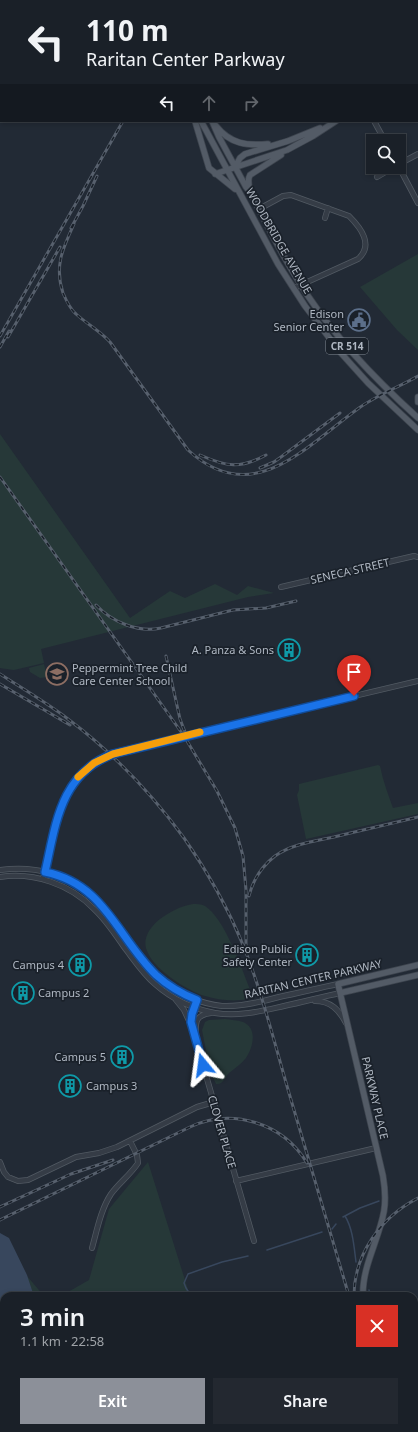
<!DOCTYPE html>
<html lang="en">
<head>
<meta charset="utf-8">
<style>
	body { margin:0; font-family:"Noto Sans",sans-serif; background:#232830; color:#f1f3f6; height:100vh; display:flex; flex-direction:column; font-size:15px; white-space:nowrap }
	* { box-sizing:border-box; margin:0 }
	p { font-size:13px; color:#9fa3a8 }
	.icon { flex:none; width:22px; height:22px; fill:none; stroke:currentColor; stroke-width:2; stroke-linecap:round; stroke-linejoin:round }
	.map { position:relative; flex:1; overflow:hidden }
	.side { position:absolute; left:0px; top:1292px; width:418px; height:140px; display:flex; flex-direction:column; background:#1a2028; border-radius:12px 12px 0 0; box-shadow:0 2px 6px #0003,0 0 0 1px #383e45 }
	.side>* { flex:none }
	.hud { position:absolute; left:0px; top:0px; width:418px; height:122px; box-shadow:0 2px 6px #0003,0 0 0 1px #383e45; background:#1a2028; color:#f1f3f6; overflow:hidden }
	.buttons { position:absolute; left:366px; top:134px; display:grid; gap:8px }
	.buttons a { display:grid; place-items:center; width:40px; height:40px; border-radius:0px; background:#1a2028; box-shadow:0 2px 6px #0003,0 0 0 1px #383e45; font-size:20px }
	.pin { position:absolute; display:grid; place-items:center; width:34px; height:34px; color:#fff; margin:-41px -17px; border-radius:50% 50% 50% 0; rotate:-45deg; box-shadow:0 0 4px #0007 }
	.pin .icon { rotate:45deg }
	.me { position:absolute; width:44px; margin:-22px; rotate:344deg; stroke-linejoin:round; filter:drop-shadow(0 0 3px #0008) }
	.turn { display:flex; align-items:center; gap:14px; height:84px; padding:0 20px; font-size:18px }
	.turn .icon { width:52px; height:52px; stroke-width:2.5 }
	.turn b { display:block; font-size:28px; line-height:34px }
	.lanes { display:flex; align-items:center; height:38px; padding:0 20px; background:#0003; justify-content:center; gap:20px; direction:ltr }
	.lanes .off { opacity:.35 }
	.round { display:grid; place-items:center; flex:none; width:42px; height:42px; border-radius:0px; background:#232830 }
	.head { display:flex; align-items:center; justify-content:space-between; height:68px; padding:0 20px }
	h1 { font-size:24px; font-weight:600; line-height:30px }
	.cta { display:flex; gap:8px; margin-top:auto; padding:8px 20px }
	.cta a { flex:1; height:46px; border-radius:0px; background:#8c9099; color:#fff; font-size:16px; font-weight:600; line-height:46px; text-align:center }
	.cta a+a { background:#232830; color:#f1f3f6 }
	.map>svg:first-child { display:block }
</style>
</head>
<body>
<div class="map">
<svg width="418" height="1432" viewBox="0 0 418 1432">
	<rect width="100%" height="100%" fill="#222a35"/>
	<path fill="#263838" d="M418,254V350L397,330L360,287Z
		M0,434L130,618L170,591L185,598L215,584L237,595L248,586L274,593L248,597L41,649L44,663L14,670L0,668Z
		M44,664L47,677L40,678L30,672L29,668Z
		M378,765L380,766C383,781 388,794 393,808L418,803V814L306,839L297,795L299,790V784Z
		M193,904C196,904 201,904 205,906C224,918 241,966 249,987L251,993L247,999C234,1002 218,1000 205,996C188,991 155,970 148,953C141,940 149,928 160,919C170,912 180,906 193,904Z
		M225,1019C231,1020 237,1020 243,1022C258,1028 253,1048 246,1058C241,1064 235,1068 229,1073C225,1077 223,1085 216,1084L210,1071L202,1030L205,1022L209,1020Z
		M148,1162L190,1296H61L89,1280L109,1209Z
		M27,1276L44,1296H34Z
		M0,1357H4V1376L0,1375Z
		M33,1428H215L216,1432H31Z"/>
	<path fill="#38475d" d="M0,1233L9,1238L27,1275L34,1296H4V1357H0Z
		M0,1375L4,1376V1428H33L31,1432H9L0,1426Z"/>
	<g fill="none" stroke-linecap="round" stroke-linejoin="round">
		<path stroke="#38475d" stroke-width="1.5" d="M345,1216C353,1229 354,1247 356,1262
			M343,1217L360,1208L379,1201
			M332,1229L336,1224
			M267,1250L322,1232
			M369,1290L370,1296
			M191,1296L186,1288L184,1283L188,1274L222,1262L248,1256
			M414,1409L418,1415
			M160,1432L164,1428"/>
		<g stroke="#525a63" stroke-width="6">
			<path id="minor" d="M145,0V1
				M387,0L388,1
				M264,1L265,0
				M348,1L349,0
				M417,33L418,34
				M417,58L418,57
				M374,121L385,141
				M399,164L418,154
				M399,167L418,203
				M377,177L394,167
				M259,209L283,196L291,195L349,216C361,228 374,245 358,259L294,288
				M325,218L328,208
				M281,587L414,556L418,557
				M0,870C34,865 70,874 95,898C104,907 111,917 118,927C147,965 170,1000 222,1006C241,1007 261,1002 279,997C299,993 318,988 338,984
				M0,877C34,872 70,884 94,909C106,920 115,934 124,947C134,960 143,974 155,984C172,999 193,1009 215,1013C239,1017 261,1011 284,1006C303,1002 321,997 340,993
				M43,879C57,818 59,767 130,749L418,681
				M176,1000L184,1010L190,1023
				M197,1000L191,1017L192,1027L254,1241
				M315,1001C331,1001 339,1010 346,1023
				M196,1036C195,1021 196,1015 211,1013
				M0,1162L4,1172L8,1177L18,1181L28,1180L76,1157L99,1153L117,1147L197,1107L214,1102
				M236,1181L376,1148
				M92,1248C97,1230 101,1209 111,1194C119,1183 131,1174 138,1163L137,1155L130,1141"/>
		</g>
		<g stroke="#3e454f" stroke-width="7">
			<path id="major" d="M81,0L82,1
				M99,0L101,1
				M417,54L418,53
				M195,121L209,168L235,189
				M201,121L278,264L305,306L340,352L368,383L418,430
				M212,121L219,137L246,187L251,193C268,228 287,264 308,296C339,342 377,381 418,418
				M216,126C230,144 247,146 268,144
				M235,167L240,158L245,154L288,141L320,128
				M215,174L287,150L313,136L336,121
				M250,191C249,185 247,180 250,175L281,155
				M418,397V402
				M340,993L418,975
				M363,1296C362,1266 379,1240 384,1211C386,1199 385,1188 383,1176L338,984L418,965
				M414,1422L418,1428"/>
		</g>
		<use href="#minor" stroke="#353c46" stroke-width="4.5"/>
		<use href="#major" stroke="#535b66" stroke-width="5.5"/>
		<g stroke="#57606d" stroke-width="3">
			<path id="rail" d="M242,1L244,0
				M74,224C63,248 54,266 63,293C66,300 70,309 76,314C87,324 100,331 110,342L188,450C253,510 306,446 359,408C377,395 399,387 418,376
				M71,228L83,206L97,176
				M0,336L123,121
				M8,337L60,247
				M0,347L9,331
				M200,455C227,467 240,469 266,455
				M260,468L274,462L281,457L340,413
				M0,477L184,736L217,791L235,828L243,856L246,890V947
				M96,605C112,622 138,633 161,628L233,610L266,608L296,601
				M166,656L180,719L185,732
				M0,674C23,689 47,703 68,719C112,752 152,794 184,838C207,871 228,908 243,945C262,992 275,1045 289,1093C309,1161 329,1228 349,1296
				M0,684L70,725
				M249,896C253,880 262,866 275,856C292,844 315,841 334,837C362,830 390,824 418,817
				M0,1207L71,1174L113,1160
				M0,1220L190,1127C232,1107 283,1123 307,1163
				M354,1296C354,1254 381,1217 418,1198
				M394,1428L396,1432"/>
		</g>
		<use href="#rail" stroke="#1a212a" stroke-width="1.5" stroke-dasharray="4.5" stroke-linecap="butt"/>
	</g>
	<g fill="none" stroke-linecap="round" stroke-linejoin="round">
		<g stroke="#114b97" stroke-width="10">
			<path id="route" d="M203,1065L191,1022L192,1014L197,1000C182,994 168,986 156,975C117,937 105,884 45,872C56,824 60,774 113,754L354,696"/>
		</g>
		<use href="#route" stroke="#1a73e8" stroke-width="7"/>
		<path stroke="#f59e0b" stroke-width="7" d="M78,777L94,763L113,754L200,732"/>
	</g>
	<defs>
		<g id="civic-ring" transform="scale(1.15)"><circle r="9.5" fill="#1a212a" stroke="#5c6f8a" stroke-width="1.5"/><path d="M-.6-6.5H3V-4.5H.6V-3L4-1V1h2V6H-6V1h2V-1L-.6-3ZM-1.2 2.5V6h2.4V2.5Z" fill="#5c6f8a"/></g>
		<g id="building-ring" transform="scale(1.15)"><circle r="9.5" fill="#1a212a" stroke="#0f9aa8" stroke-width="1.5"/><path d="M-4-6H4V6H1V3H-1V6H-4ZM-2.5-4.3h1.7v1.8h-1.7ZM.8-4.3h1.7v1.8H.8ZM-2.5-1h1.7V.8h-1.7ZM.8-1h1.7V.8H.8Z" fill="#0f9aa8"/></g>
		<g id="school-ring" transform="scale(1.15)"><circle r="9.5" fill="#1a212a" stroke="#8d6e63" stroke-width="1.5"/><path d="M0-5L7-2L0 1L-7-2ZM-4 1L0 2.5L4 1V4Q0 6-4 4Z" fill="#8d6e63"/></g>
	</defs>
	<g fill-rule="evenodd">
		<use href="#civic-ring" x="359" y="320"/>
		<use href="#building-ring" x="289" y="650"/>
		<use href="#school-ring" x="57" y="674"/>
		<use href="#building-ring" x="307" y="955"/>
		<use href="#building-ring" x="80" y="965"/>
		<use href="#building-ring" x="23" y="993"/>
		<use href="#building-ring" x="122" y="1057"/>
		<use href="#building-ring" x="70" y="1086"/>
	</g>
	<g text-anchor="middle" stroke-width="3.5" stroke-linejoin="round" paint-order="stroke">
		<rect fill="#1a212a" stroke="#828a94" stroke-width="1" x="326" y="338" width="42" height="16" rx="3"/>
		<g font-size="10" font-weight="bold" fill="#afb7c2">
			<text x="347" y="350">CR 514</text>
		</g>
		<g font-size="11" fill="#afb7c2" stroke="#1a212a">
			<text transform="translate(279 241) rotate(60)" y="4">WOODBRIDGE AVENUE</text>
			<text transform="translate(350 571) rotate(-13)" y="4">SENECA STREET</text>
			<text transform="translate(313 979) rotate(-13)" y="4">RARITAN CENTER PARKWAY</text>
			<text transform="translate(375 1098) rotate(77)" y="4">PARKWAY PLACE</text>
			<text transform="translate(222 1132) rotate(74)" y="4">CLOVER PLACE</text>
		</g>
		<g font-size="11" fill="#afb7c2" stroke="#1a212a" text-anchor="end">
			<text x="344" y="318">Edison<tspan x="344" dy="13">Senior Center</tspan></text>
			<text x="274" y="654">A. Panza &amp; Sons</text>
			<text x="72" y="672" text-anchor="start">Peppermint Tree Child<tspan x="72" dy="13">Care Center School</tspan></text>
			<text x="292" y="953">Edison Public<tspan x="292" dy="13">Safety Center</tspan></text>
			<text x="64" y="969">Campus 4</text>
			<text x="38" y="997" text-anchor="start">Campus 2</text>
			<text x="106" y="1061">Campus 5</text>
			<text x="86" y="1090" text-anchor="start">Campus 3</text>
		</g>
	</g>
</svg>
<div class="buttons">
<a><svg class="icon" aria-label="search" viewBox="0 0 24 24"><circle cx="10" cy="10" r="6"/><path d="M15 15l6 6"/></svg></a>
</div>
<div class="pin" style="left:354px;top:696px;background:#d93025"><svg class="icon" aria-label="arrive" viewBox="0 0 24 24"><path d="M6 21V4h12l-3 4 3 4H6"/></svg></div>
<svg class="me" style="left:203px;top:1065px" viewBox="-20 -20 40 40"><path d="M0-17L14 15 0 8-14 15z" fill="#1a73e8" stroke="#fff" stroke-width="4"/></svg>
<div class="hud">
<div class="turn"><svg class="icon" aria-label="left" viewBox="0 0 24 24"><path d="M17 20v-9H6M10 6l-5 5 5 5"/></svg><div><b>110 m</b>Raritan Center Parkway</div></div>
<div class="lanes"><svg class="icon" aria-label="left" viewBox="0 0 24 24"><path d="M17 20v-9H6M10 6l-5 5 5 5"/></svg><svg class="icon off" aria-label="ahead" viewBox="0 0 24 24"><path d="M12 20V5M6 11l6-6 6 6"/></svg><svg class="icon off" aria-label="right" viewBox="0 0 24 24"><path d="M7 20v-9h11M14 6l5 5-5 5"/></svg></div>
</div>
<section class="side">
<div class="head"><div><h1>3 min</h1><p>1.1 km · 22:58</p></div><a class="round" style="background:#d93025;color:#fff"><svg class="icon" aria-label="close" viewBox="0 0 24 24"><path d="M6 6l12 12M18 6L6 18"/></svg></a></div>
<div class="cta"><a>Exit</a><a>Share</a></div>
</section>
</div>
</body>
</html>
